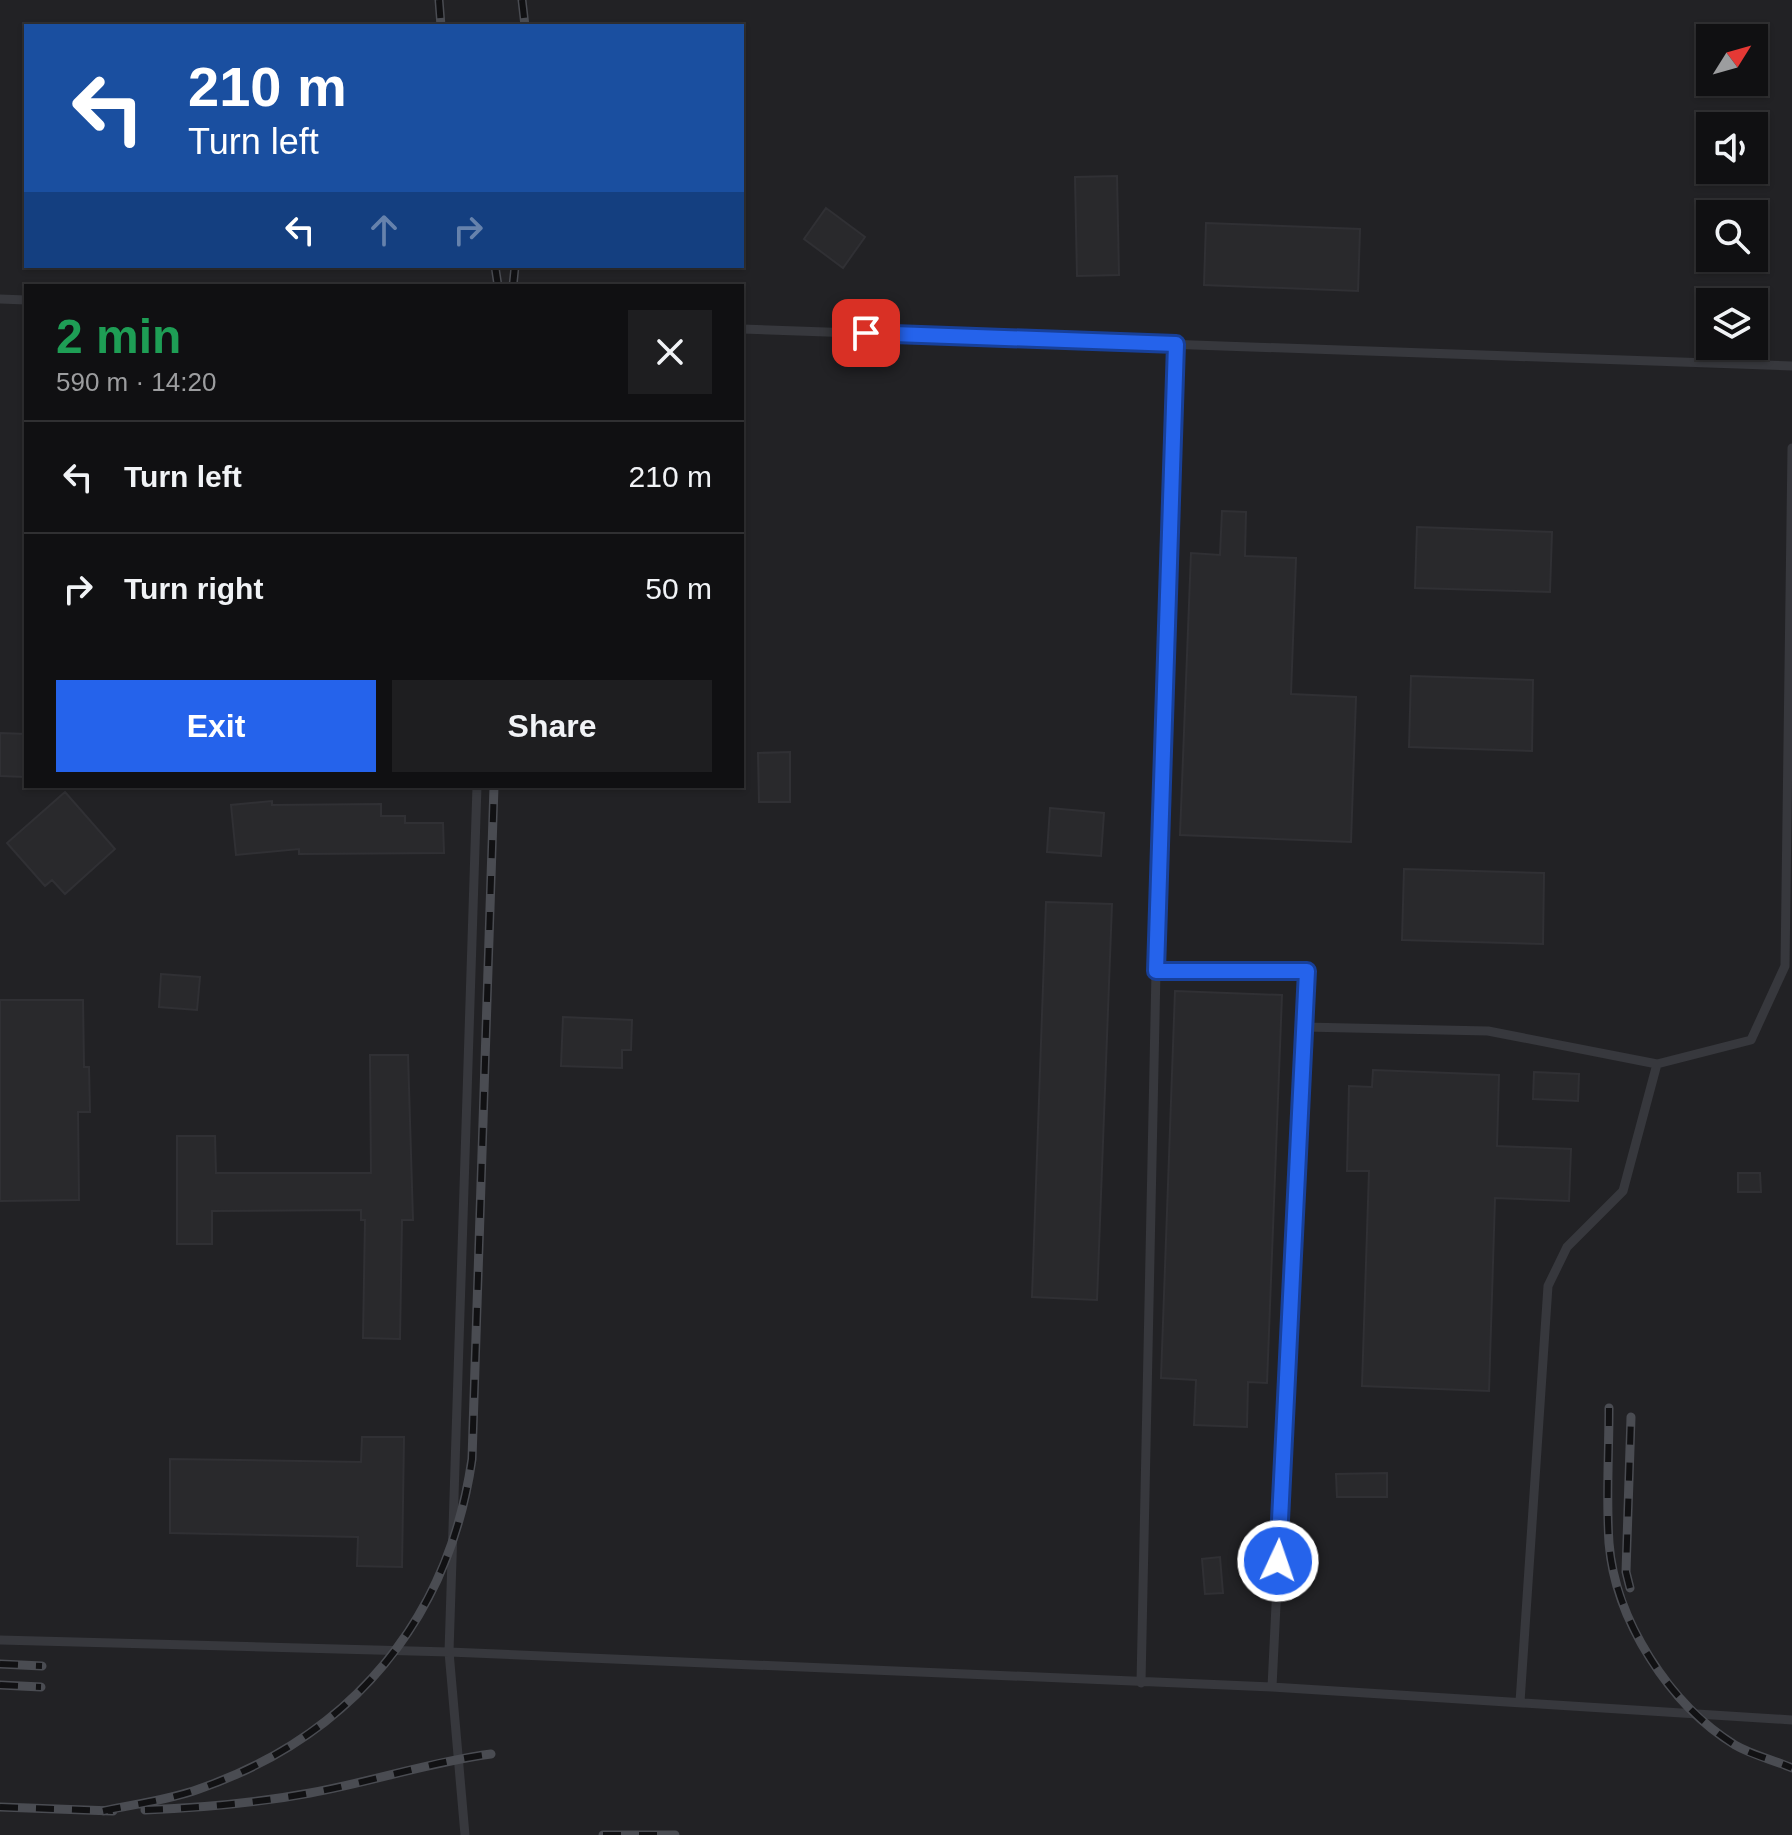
<!DOCTYPE html>
<html lang="en">
<head>
<meta charset="utf-8">
<style>
	body { margin:0; font-family:Helvetica,sans-serif; background:#1e1e20; color:#f1f3f6; height:100vh; display:flex; flex-direction:column; font-size:30px; white-space:nowrap }
	* { box-sizing:border-box; margin:0 }
	p { font-size:26px; color:#9c9d9f }
	.icon { flex:none; width:44px; height:44px; fill:none; stroke:currentColor; stroke-width:2; stroke-linecap:round; stroke-linejoin:round }
	.map { position:relative; flex:1; overflow:hidden }
	.side { position:absolute; left:24px; top:284px; width:720px; height:504px; display:flex; flex-direction:column; background:#101012; border-radius:0px; box-shadow:0 2px 6px #0004,0 0 0 2px #303032 }
	.side>* { flex:none }
	.top-card { position:absolute; left:24px; top:24px; width:720px; height:244px; border-radius:0px; box-shadow:0 2px 6px #0004,0 0 0 2px #303032; background:#1a4fa0; color:#fff; overflow:hidden }
	.needle { width:52px; rotate:53deg }
	.controls { position:absolute; left:1696px; top:24px; display:grid; gap:16px }
	.controls a { display:grid; place-items:center; width:72px; height:72px; border-radius:0px; background:#101012; box-shadow:0 2px 6px #0004,0 0 0 2px #303032; font-size:40px }
	.pin { position:absolute; display:grid; place-items:center; width:68px; height:68px; color:#fff; margin:-34px; border-radius:16px; box-shadow:0 4px 12px #0006 }
	.me { position:absolute; width:88px; margin:-44px; rotate:3deg; stroke-linejoin:round; filter:drop-shadow(0 0 6px #0008) }
	.turn { display:flex; align-items:center; gap:28px; height:168px; padding:0 32px; font-size:36px }
	.turn .icon { width:104px; height:104px; stroke-width:2.5 }
	.turn b { display:block; font-size:56px; line-height:68px }
	.lanes { display:flex; align-items:center; height:76px; padding:0 32px; background:#0003; justify-content:center; gap:40px; direction:ltr }
	.lanes .off { opacity:.35 }
	.round { display:grid; place-items:center; flex:none; width:84px; height:84px; border-radius:0px; background:#1e1e20 }
	.headline { display:flex; align-items:center; justify-content:space-between; height:136px; padding:0 32px }
	h1 { font-size:48px; font-weight:600; line-height:60px; color:#1e9e55 }
	.cta { display:flex; gap:16px; margin-top:auto; padding:16px 32px }
	.cta a { flex:1; height:92px; border-radius:0px; background:#2563eb; color:#fff; font-size:32px; font-weight:600; line-height:92px; text-align:center }
	.cta a+a { background:#1e1e20; color:#f1f3f6 }
	ul { padding:0; list-style:none }
	li { display:flex; align-items:center; gap:24px; height:112px; padding:0 32px; border-top:2px solid #303032 }
	li div { flex:1 }
	li b { display:block; font-size:30px }
	li em { font-style:normal }
	.map>svg:first-child { display:block }
</style>
</head>
<body>
<div class="map">
<svg width="1792" height="1835" viewBox="0 0 1792 1835">
	<rect width="100%" height="100%" fill="#161618"/>
	<path fill="#222225" fill-rule="evenodd" d="M0,0H1792V1835H0ZM26,26H742V266H26ZM1710,38H1754V82H1710ZM1710,126H1754V170H1710ZM1710,214H1754V258H1710ZM26,286H742V786H26ZM1710,302H1754V346H1710Z"/>
	<path fill="#29292c" stroke="#303034" stroke-width="2" d="M1117,176L1119,275L1077,276L1075,177Z
		M826,208L865,237L843,268L804,239Z
		M1206,223L1360,229L1358,291L1204,285Z
		M1222,511L1246,512L1245,556L1296,558L1291,694L1356,697L1351,842L1180,835L1191,553L1220,555Z
		M1417,527L1552,532L1550,592L1415,588Z
		M1411,676L1533,680L1532,751L1409,747Z
		M0,733L26,734V777L0,776Z
		M790,752V802H759L758,753Z
		M65,792L115,849L65,894L52,880L45,886L7,843Z
		M272,801V805L381,804V816H405V823H443L444,853L299,854V849L236,855L231,805Z
		M1050,808L1104,813L1101,856L1047,852Z
		M1404,869L1544,873L1543,944L1402,940Z
		M1046,902L1112,904L1097,1300L1032,1297Z
		M161,974L200,977L197,1010L159,1007Z
		M1175,991L1282,995L1267,1383L1248,1382L1247,1427L1194,1425L1196,1380L1161,1378Z
		M0,1000H83L84,1067H89L90,1112H78L79,1200L0,1201Z
		M563,1017L632,1020L631,1050H622V1068L561,1066Z
		M370,1055H408L413,1220H402L400,1339L363,1338L365,1220H361V1210L212,1211V1244H177V1136H215L216,1173H371Z
		M1373,1070L1499,1075L1497,1146L1571,1149L1569,1201L1495,1198L1489,1391L1362,1386L1369,1171H1347L1349,1086L1372,1087Z
		M1534,1072L1579,1074L1578,1101L1533,1099Z
		M1738,1173H1760L1761,1192H1738Z
		M362,1437H404L402,1567L357,1566L358,1537L170,1533V1459L361,1462Z
		M1387,1473V1497H1337L1336,1474Z
		M1220,1557L1223,1593L1205,1594L1202,1559Z"/>
	<g fill="none" stroke-linecap="round" stroke-linejoin="round">
		<path stroke="#37383d" stroke-width="9" d="M0,299L26,300
			M742,329L1792,366
			M1156,971H1307L1272,1687
			M1304,1027L1488,1031L1657,1064L1751,1040L1785,966L1792,448
			M0,1640L449,1652L1272,1687L1792,1720
			M1141,1683L1156,971L1176,344
			M1520,1702L1548,1286L1567,1247L1623,1191L1657,1064
			M465,1835L449,1652L477,786"/>
		<g stroke="#4a4c52" stroke-width="9">
			<path id="rail" d="M439,0L441,26
				M522,0L525,26
				M495,266L498,286
				M513,286L515,266
				M1609,1408C1609,1453 1606,1499 1609,1543C1615,1620 1670,1705 1735,1745C1752,1755 1774,1760 1792,1768
				M1630,1588L1626,1572L1631,1417
				M0,1664L42,1666
				M0,1685L41,1687
				M0,1807L113,1811
				M145,1810C200,1808 256,1803 310,1793C371,1782 430,1762 491,1754
				M103,1811C135,1804 169,1800 199,1789C352,1736 449,1619 472,1459L494,786
				M603,1835H675"/>
		</g>
		<use href="#rail" stroke="#111113" stroke-width="6" stroke-dasharray="18" stroke-linecap="butt"/>
	</g>
	<g fill="none" stroke-linecap="round" stroke-linejoin="round">
		<g stroke="#184099" stroke-width="20">
			<path id="route" d="M866,333L1176,344L1156,971H1307L1278,1561"/>
		</g>
		<use href="#route" stroke="#2563eb" stroke-width="14"/>
	</g>
</svg>
<div class="controls">
<a><svg class="needle" viewBox="-14 -14 28 28"><path d="M0-13l5 13h-10z" fill="#e53935"/><path d="M0 13l5-13h-10z" fill="#9c9d9f"/></svg></a>
<a><svg class="icon" aria-label="sound" viewBox="0 0 24 24"><path d="M4 9h4l5-4v14l-5-4H4zM17 9q2 3 0 6"/></svg></a>
<a><svg class="icon" aria-label="search" viewBox="0 0 24 24"><circle cx="10" cy="10" r="6"/><path d="M15 15l6 6"/></svg></a>
<a><svg class="icon" aria-label="layers" viewBox="0 0 24 24"><path d="M12 4l9 5-9 5-9-5zM3 14l9 5 9-5"/></svg></a>
</div>
<div class="pin" style="left:866px;top:333px;background:#d93025"><svg class="icon" aria-label="arrive" viewBox="0 0 24 24"><path d="M6 21V4h12l-3 4 3 4H6"/></svg></div>
<svg class="me" style="left:1278px;top:1561px" viewBox="-20 -20 40 40"><circle r="17" fill="#2563eb" stroke="#fff" stroke-width="3"/><path d="M0-11L8 9 0 5-8 9z" fill="#fff"/></svg>
<div class="top-card">
<div class="turn"><svg class="icon" aria-label="left" viewBox="0 0 24 24"><path d="M17 20v-9H6M10 6l-5 5 5 5"/></svg><div><b>210 m</b>Turn left</div></div>
<div class="lanes"><svg class="icon" aria-label="left" viewBox="0 0 24 24"><path d="M17 20v-9H6M10 6l-5 5 5 5"/></svg><svg class="icon off" aria-label="ahead" viewBox="0 0 24 24"><path d="M12 20V5M6 11l6-6 6 6"/></svg><svg class="icon off" aria-label="right" viewBox="0 0 24 24"><path d="M7 20v-9h11M14 6l5 5-5 5"/></svg></div>
</div>
<section class="side">
<div class="headline"><div><h1>2 min</h1><p>590 m · 14:20</p></div><a class="round"><svg class="icon" aria-label="close" viewBox="0 0 24 24"><path d="M6 6l12 12M18 6L6 18"/></svg></a></div>
<ul>
<li><svg class="icon" aria-label="left" viewBox="0 0 24 24"><path d="M17 20v-9H6M10 6l-5 5 5 5"/></svg><div><b>Turn left</b></div><em>210 m</em></li>
<li><svg class="icon" aria-label="right" viewBox="0 0 24 24"><path d="M7 20v-9h11M14 6l5 5-5 5"/></svg><div><b>Turn right</b></div><em>50 m</em></li>
</ul>
<div class="cta"><a>Exit</a><a>Share</a></div>
</section>
</div>
</body>
</html>
